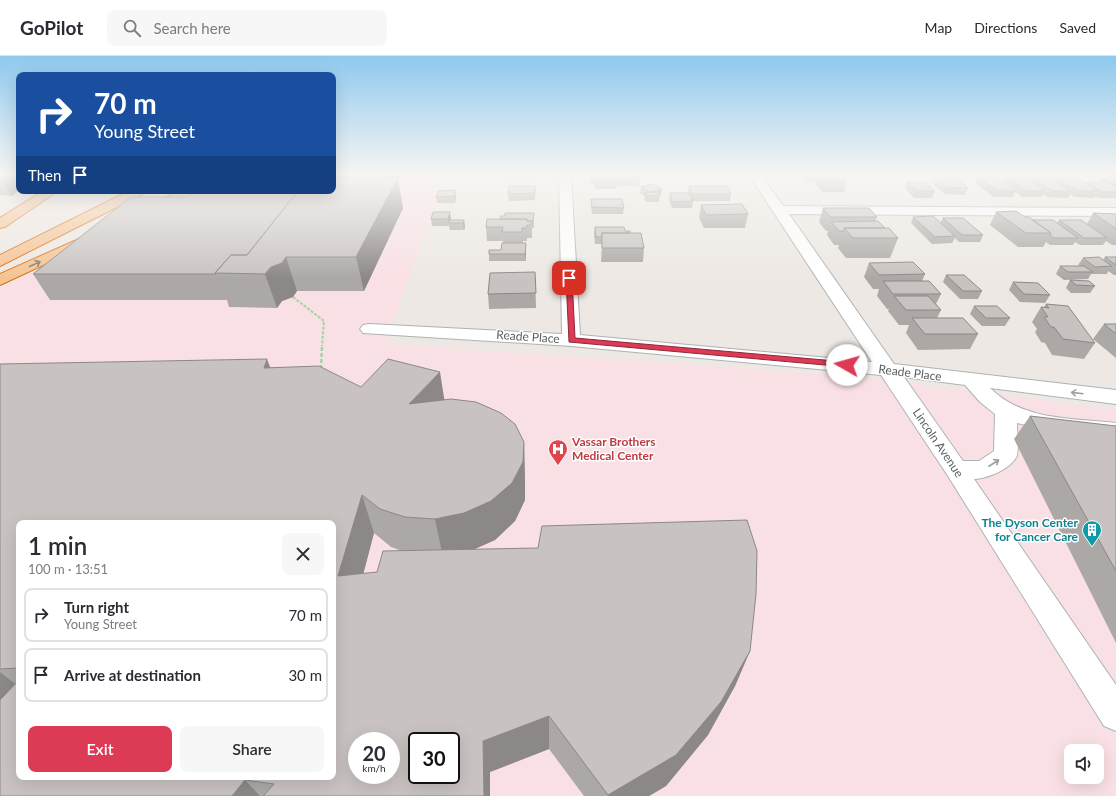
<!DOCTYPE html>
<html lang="en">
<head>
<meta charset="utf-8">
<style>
	body { margin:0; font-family:Lato,sans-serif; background:#f7f7f7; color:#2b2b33; height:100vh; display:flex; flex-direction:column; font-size:15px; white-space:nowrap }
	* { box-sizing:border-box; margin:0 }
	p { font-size:13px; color:#7c7c81 }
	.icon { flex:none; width:22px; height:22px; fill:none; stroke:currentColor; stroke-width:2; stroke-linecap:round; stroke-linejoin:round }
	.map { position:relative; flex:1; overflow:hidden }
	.side { position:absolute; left:16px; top:464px; width:320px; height:260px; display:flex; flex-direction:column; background:#fff; border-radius:8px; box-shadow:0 4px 16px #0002 }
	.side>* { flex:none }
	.hud { position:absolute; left:16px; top:16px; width:320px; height:122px; border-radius:8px; box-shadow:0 4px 16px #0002; background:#1a4fa0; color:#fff; overflow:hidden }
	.buttons { position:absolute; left:1064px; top:688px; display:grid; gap:8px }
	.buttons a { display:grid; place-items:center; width:40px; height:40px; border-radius:8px; background:#fff; box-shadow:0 4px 16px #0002; font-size:20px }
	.speed { position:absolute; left:348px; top:676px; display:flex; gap:8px; font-size:20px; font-weight:700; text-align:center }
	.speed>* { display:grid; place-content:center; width:52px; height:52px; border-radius:50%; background:#fff; box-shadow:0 4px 16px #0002; line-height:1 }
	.speed small { font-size:10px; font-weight:400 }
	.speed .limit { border:2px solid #111; border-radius:6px; background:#fff; color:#111 }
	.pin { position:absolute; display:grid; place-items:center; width:34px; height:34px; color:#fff; margin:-17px; border-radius:8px; box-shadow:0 2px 6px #0006 }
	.me { position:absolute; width:44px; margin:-22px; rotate:277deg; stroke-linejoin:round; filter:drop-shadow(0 0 3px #0008) }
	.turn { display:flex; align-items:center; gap:14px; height:84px; padding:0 12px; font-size:18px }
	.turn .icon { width:52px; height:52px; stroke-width:2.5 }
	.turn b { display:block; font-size:28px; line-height:34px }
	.then { display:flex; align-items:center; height:38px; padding:0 12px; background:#0003; gap:8px; font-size:15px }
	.round { display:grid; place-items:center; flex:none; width:42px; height:42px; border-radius:8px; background:#f7f7f7 }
	.head { display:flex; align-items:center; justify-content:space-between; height:68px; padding:0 12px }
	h1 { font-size:24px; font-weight:600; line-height:30px }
	.action { display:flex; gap:8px; margin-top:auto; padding:8px 12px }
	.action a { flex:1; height:46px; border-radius:8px; background:#dc3a55; color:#fff; font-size:16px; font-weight:600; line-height:46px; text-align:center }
	.action a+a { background:#f7f7f7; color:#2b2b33 }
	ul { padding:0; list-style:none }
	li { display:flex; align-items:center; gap:12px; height:54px; margin:0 8px 6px; padding:0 4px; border:2px solid #e1e1e2; border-radius:8px }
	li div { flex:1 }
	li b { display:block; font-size:15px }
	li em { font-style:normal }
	header { display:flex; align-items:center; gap:24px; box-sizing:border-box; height:56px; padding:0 20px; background:#fff; border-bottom:1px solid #e1e1e2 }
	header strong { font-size:19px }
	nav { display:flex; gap:22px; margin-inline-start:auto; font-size:14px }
	.search { width:280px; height:36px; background:#f7f7f7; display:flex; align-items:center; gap:10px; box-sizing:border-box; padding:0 14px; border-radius:8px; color:#7c7c81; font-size:15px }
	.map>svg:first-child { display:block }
</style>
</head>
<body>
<header>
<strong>GoPilot</strong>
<div class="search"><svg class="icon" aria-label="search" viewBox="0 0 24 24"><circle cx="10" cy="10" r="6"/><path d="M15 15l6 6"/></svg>Search here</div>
<nav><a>Map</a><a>Directions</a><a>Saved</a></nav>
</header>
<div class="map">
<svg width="1116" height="740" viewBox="0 0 1116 740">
	<rect width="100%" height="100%" fill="#ede8e3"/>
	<path fill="#f9e0e4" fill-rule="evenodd" d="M333,119H446L385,288L854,320L1116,354V740H0V232L131,167L333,135ZM19,467H333V721H19ZM357,685H391V719H357ZM417,685H451V719H417ZM1071,695H1097V721H1071Z"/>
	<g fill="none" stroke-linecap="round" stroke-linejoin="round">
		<g stroke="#aeb2b4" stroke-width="2">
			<path id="minor" d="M559,119H571L580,279L872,306L749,119H761L783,150L1116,152V160L789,158L894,308L1116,334V348L990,332C1023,365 1073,362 1116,367V381L1044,373L1017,367C1017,376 1019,389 1017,399C1013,412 987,423 974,423L1116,629V675L1104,670L948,420L881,319L571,290L363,277L360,273L363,269L369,268L562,278ZM904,321L965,329L980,346L995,358L994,395L979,405H963Z"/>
		</g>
		<g stroke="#de6b11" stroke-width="2">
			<path id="highway" d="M43,135H58L5,171L0,172V162Z
				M129,135H145L143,138L0,210V199Z
				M181,135H197L195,138L157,156H147L145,153L147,150Z
				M90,178L95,179L97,182L95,185L0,229V218Z"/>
		</g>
		<path stroke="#a5d3a6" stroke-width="2" stroke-dasharray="3 1.5" stroke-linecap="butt" d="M293,241L324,265L322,290"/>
		<path stroke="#a5d3a6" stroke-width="2.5" stroke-dasharray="4 2" stroke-linecap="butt" d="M321,313L322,289"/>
		<use href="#minor" fill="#fff" fill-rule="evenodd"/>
		<use href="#highway" fill="#f5c392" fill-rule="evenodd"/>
	</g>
	<path fill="#aca8a5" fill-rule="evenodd" d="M0,119L19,135L11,140L0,139Z
		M333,119H401L398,124L403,152L364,235H297L293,241L282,245L277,252L229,251L227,244H50L33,218L186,141Z
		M505,119H536V122H506Z
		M590,119H640L639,130H617L616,133H596L593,128H590Z
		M680,119H716V121H681Z
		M804,119H843L847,124L844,136H822L814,126L806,125L803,121Z
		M978,121L1004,126L1006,121L1029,124L1031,121L1055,124L1057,121L1086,128L1087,126H1100L1103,122H1116V142H1099L1095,140L1094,142L1075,141L1070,138L1068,142L1048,141L1043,138L1042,141H1022L1015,136L1013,141H994L975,127Z
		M936,123L964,127L963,128L968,132L965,139L945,138L934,129Z
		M907,126L935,135L932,142H914L905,132Z
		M536,130L535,144L509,145L508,138Z
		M689,130L731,138L730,145H693L692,152H672L669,144L670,137H688Z
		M641,131L661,139H660L659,146H646L644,143L645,140L640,137Z
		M455,134L456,141L455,147H437L436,141Z
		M591,143L624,152L623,158H592L591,150Z
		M701,149L748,158L745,172H704L699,162Z
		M823,152L877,161L875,165L898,182L890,202H846L838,192L839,189H834L827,179L828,175H826L819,166Z
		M996,156L1025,161L1032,164L1057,167L1059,164L1087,168L1093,157L1116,158V189H1112L1106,185L1103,189H1080L1075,186L1073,189H1050L1046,186L1043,191H1018L990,169Z
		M913,161L940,167L943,162L983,179L980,186H959L955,182L952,187L932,188L911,167Z
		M431,163H451L450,164H464L465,171L464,174H450L449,170H432Z
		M534,164V172H532V182H527V185H523V187H526V205H489V198L501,194L503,187V185H487L486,171Z
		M595,171L625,175L630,177L644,192L643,206H601L602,188H595L594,178Z
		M1105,201H1116V219H1114L1108,215L1107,218H1091L1088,223L1064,224L1056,218L1060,210H1080L1078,209L1083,202L1103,204Z
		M869,207L925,218L922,225L941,238L936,248L941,254L937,262L978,278L970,293L918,294L906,277L909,269H899L888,255L889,253H887L877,240L879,233H873L864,221Z
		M535,216L536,252L489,253L488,238Z
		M946,219L982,235L978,243H960L943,226Z
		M1070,224L1095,230L1090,237H1071L1066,232Z
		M1013,226L1050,239L1045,247L1020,246L1009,234Z
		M1046,248L1095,287L1084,303L1052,299L1045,287L1041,286L1035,276L1037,273L1032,266L1041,251H1044Z
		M974,250L1010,262L1005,270H982L970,258Z
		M1104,268H1116V302L1093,283Z
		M0,308L271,311L361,331L444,344L524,386L525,424V444L515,465L495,484L475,493L750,595L735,630L708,679L666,730L649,740H584L549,693L490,716V740H0ZM19,467L333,721H19ZM374,477L391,491L402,495L377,516L363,518Z
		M1030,360L1116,370V587L1014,383Z"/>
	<path fill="#8c8886" d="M5,119H19V135L11,140L1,122Z
		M334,119H338L344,144L333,127V121Z
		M386,119H401L398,124L403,152L364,235L356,201L388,140L385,121Z
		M662,133L661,139L650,140V136Z
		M455,134L456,141L455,147L454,140Z
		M450,156L451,163L450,167H449L448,163Z
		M464,164L465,171L464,174L463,167Z
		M526,187V205L525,198Z
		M286,201L297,235L293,241L282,245L277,252L265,218L253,217Z
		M267,303L281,340L264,312Z
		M440,316L446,354L409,348Z
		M524,386L525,424V444L515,465L495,484L470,495L443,501L435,463Z
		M362,439L374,477L353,557L338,520Z
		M750,595L735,630L708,679L666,730L649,740H608V739Z
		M0,616L19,631L0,713Z
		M549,660V693L490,716V740H484L483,685Z
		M245,724L260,740H232Z"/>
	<path fill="#c8c3c0" stroke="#8c8886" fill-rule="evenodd" d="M0,119H5L1,122H0Z
		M338,119H386L385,121H339Z
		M596,119H617V121H597Z
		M822,119H843L847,124H826Z
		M978,121H996L1016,135L997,134Z
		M1006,121H1025L1045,135H1026Z
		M1031,121H1050L1071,135H1052Z
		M1057,121H1075L1098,135H1078Z
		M333,122H398L356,201H286L282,207L271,211L265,218L215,217L231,199H247L298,135H333Z
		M1103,122H1116V129Z
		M936,123H958L964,127H962L968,132H947Z
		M907,126H925L935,135H917Z
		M1087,126H1107L1116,131V136H1103Z
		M653,128L662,133L650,136L641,131Z
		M509,130H536L535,137L508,138Z
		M689,130H727L731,138H692Z
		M455,134L454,140L436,141L438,135Z
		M193,135H298L247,199H231L215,217L216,218H33L131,141H186Z
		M658,136L660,139L646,140L645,137Z
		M670,137H689L693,145L673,146Z
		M591,143H622L624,152L592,151Z
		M742,148L748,158L706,159L701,149Z
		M823,152H869L877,161H830Z
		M1016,155L1025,161H1029L1051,177H1026L996,156Z
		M433,156H450L448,163H431Z
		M505,157H534L533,165H527V163H500L501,160H505Z
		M1093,157L1116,158V173Z
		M933,160L955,180L935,181L913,161Z
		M943,162H963L983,179H962Z
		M487,163H527V165H531V169H527L526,172H522V176H502L503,171H486Z
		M449,164H464L463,167H449Z
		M1032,164H1053L1078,182H1054L1050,179L1051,177Z
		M1059,164H1081L1107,182H1084Z
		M878,165L885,172H844V175H839L831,166Z
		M595,171H624L625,175H630V177H602V181H596Z
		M844,172H889L898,182H853Z
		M602,177H641L644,192H602Z
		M502,187H526L525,198H489V194H501Z
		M1099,201L1112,210L1095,211L1083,202Z
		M1105,201H1116V209Z
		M913,206L925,218L879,219L869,207Z
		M1060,210H1084L1093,216H1068Z
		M535,216L536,237L488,238L490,217Z
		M946,219H964L982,235H963Z
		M1070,224L1089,225L1095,230L1076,229Z
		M883,225H929L941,238H893Z
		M1013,226L1038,227L1050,239L1024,238Z
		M894,240H928L941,254H906Z
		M1046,248L1068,250L1095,287L1063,283L1054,271H1051L1044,261H1048L1041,251L1049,252Z
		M974,250H997L1010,262H986Z
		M912,262H963L978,278H925Z
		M1104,268H1116V278Z
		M267,303L264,312L319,310L361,331L388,303L440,316L409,348L451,343L476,346L501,357L515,368L524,386L523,406L512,427L491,445L464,457L435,463L405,461L380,453L362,439L338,520L377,516L383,495L538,492L542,470L747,464L757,495L756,538L750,595L721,646L676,699L608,739L549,660L483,685L484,740H263L274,728L245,724L232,740H0V644L19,624V721H333V467H19V612L0,613V308ZM357,685H391V719H357ZM417,685H451V719H417Z
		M1030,360L1116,370V515Z"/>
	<defs><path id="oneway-shaft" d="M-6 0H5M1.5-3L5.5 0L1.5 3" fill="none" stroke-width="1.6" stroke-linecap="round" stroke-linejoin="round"/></defs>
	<use stroke="#82796e" href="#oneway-shaft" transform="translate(35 208) rotate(-25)"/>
	<g stroke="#9da0a1">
		<use href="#oneway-shaft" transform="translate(1077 337) rotate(-173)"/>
		<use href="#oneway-shaft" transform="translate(994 407) rotate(-33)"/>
	</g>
	<linearGradient id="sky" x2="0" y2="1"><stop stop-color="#8ec9ee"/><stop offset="0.53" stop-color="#f7f5f2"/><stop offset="1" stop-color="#f7f5f2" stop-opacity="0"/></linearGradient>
	<rect width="1116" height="223" fill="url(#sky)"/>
	<path fill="#dc3a55" stroke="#8f2637" d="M569,220L572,222L575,282L847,306L851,309L847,311L569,286L566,222Z"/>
	<defs>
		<g id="hospital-pin" transform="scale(1)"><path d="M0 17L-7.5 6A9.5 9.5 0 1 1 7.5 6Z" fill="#e0444e" stroke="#fff"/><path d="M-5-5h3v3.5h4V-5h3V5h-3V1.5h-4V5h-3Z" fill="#fff"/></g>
		<g id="building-pin" transform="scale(1)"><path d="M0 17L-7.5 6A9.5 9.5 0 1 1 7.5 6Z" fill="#0f9aa8" stroke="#fff"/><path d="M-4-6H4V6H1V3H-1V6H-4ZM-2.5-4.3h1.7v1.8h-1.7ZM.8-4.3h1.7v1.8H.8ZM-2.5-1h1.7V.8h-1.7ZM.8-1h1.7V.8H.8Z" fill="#fff"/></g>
	</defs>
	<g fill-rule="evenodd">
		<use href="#hospital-pin" x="558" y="393"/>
		<use href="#building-pin" x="1092" y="474"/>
	</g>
	<g text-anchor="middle" stroke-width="3" stroke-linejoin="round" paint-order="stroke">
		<g font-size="12" fill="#5b6062" stroke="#fff">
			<text transform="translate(528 281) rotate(4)" y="4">Reade Place</text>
			<text transform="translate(910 317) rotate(7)" y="4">Reade Place</text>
			<text transform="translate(938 387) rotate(56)" y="4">Lincoln Avenue</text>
		</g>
		<g font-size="12" font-weight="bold" fill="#be3a42" stroke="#fff" text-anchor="start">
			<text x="572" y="390">Vassar Brothers<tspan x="572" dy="14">Medical Center</tspan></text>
		</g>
		<g font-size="12" font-weight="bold" fill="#0d838f" stroke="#fff" text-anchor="end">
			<text x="1078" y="471">The Dyson Center<tspan x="1078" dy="14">for Cancer Care</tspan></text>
		</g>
	</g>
</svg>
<div class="buttons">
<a><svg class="icon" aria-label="sound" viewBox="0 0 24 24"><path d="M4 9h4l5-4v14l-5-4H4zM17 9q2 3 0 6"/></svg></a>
</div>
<div class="speed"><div>20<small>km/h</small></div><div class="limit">30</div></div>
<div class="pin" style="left:569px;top:222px;background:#d93025"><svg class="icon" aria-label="arrive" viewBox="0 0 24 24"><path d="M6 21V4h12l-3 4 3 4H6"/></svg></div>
<svg class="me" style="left:847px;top:309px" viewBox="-20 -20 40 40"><circle r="19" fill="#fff"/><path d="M0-13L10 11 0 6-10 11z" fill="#dc3a55"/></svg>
<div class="hud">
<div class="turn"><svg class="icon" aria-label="right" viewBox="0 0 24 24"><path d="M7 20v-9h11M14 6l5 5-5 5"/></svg><div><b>70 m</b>Young Street</div></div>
<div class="then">Then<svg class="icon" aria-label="arrive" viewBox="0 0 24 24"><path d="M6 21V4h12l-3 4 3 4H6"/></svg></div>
</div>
<section class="side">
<div class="head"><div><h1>1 min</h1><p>100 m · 13:51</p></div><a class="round"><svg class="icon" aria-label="close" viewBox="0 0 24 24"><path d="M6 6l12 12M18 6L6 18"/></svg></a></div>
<ul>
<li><svg class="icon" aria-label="right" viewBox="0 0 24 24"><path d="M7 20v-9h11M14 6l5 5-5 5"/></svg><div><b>Turn right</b><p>Young Street</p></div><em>70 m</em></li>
<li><svg class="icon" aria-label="arrive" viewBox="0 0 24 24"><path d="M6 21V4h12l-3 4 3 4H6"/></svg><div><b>Arrive at destination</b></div><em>30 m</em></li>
</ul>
<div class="action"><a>Exit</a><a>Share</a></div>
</section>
</div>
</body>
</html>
